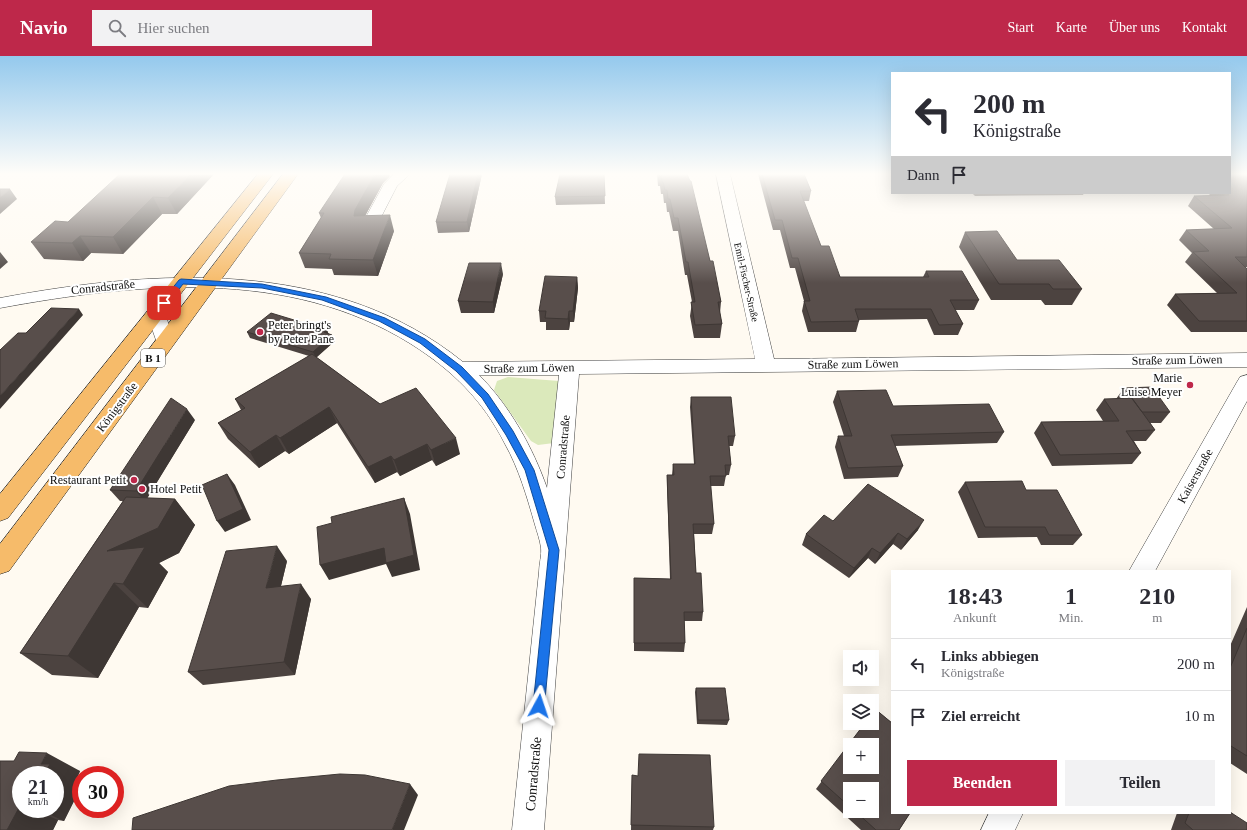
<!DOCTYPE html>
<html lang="de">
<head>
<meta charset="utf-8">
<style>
	body { margin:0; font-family:Georgia,serif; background:#f2f2f3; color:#2b2b33; height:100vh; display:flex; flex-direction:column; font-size:15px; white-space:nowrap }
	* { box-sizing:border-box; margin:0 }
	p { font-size:13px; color:#7c7c81 }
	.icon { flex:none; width:22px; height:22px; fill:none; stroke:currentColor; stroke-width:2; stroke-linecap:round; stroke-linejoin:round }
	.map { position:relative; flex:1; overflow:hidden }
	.side { position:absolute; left:891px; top:514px; width:340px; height:244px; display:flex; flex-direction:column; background:#fff; border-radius:0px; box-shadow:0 4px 16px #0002 }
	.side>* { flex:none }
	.banner { position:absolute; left:891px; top:16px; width:340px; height:122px; border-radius:0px; box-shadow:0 4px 16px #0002; background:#fff; color:#2b2b33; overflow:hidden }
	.tools { position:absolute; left:843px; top:594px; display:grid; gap:8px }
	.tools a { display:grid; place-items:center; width:36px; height:36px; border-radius:0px; background:#fff; box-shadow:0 4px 16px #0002; font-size:20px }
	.speed { position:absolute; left:12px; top:710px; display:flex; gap:8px; font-size:20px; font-weight:700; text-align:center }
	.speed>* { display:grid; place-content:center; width:52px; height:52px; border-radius:50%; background:#fff; box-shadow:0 4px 16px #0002; line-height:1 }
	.speed small { font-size:10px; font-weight:400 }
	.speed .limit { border:6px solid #d22; background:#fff; color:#111 }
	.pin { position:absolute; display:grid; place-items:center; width:34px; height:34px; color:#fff; margin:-17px; border-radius:8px; box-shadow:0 2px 6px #0006 }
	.me { position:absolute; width:44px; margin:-22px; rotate:5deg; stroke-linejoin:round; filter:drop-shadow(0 0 3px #0008) }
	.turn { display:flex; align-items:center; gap:14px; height:84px; padding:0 16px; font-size:18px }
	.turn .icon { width:52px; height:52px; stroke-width:2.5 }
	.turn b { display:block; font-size:28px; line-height:34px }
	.then { display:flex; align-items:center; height:38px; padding:0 16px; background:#0003; gap:8px; font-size:15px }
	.eta { display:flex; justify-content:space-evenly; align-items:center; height:68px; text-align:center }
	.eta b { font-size:24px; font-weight:700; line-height:28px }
	.cta { display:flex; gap:8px; margin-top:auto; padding:8px 16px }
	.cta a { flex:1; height:46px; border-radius:0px; background:#be284a; color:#fff; font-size:16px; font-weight:700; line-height:46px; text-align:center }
	.cta a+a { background:#f2f2f3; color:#2b2b33 }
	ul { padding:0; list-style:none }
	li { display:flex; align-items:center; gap:12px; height:52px; padding:0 16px; border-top:1px solid #e1e1e2 }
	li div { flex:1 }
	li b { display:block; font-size:15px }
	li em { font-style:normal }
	header { display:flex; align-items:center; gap:24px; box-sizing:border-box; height:56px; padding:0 20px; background:#be284a; color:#fff }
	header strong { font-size:19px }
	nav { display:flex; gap:22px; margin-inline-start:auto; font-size:14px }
	.search { width:280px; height:36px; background:#f2f2f3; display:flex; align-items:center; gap:10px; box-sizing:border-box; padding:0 14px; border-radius:0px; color:#7c7c81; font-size:15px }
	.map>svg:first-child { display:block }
</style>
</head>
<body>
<header>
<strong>Navio</strong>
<div class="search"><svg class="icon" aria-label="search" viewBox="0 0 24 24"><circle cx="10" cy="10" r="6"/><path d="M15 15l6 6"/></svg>Hier suchen</div>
<nav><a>Start</a><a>Karte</a><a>Über uns</a><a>Kontakt</a></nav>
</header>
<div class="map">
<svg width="1247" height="774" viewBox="0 0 1247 774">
	<rect width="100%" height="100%" fill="#fffaf1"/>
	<path fill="#dbe9bb" d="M508,321L559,325L554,387L538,389L531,385L494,334L497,325Z"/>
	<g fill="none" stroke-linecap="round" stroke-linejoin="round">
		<g stroke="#424242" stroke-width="1">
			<path id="minor" d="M394,118H410L397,130L375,173H363L361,170L384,128Z
				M716,118H730L774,303L1247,297V311L579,318L544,774H512C519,707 526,640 533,573C535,554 537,535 539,516C539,508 542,499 541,492C540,484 537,476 535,469C527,441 519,413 505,388C483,344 452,314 411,288C288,211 136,227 0,252V242C155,213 333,201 463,306L755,303ZM479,319H559L547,432C533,392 510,350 479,319Z
				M156,252L162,254L165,258L175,286L172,290L165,292L158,290L147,258L150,254Z
				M1247,319V345L1155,515H1129L1237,326L1240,321Z
				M989,757H1023L1015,774H981Z"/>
		</g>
		<g stroke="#202020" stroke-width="1">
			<path id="major" d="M258,118H273L8,462L0,465V438Z
				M283,118H298L9,515L0,518V488Z"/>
		</g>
		<use href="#minor" fill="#fff" fill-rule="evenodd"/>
		<use href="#major" fill="#f6bb6a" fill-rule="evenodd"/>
	</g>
	<path fill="#4c4340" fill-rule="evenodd" d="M214,118L177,158H162L123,198L91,197L83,205L44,203L31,186Z
		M482,118L469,176L438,177L436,166Z
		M604,118L605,148L556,149L555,141Z
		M657,118H687L710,205L721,246L720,257L722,268L720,282H694L690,260L692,246L687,219H685L678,175H673L669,156H667L666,147H664L663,138H661L660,130H658Z
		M758,118H804L811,135L809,145H803L821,190L840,221H923L926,215L979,244L974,254H955L963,268L958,279H934L927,263L858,264L859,265L856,276H808L802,255L804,245L795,212H790L780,174H773Z
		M1247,118V211H1246L1247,213V276H1191L1167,249L1175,238L1217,237L1185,206L1192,197L1179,184L1186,174L1214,173L1188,150L1194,140H1211L1208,137H1230Z
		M390,120L383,127L365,160L394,175L378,220L334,219L332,213L305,212L299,197L321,162L319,157Z
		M972,137H1084L1083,139L975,140Z
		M965,176L1017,204L1082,233L1072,249H1045L1041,244H991L959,191Z
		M503,218L494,257H461L458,245Z
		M577,221L578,232L574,266H570L569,274H546V266H540L539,255Z
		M327,274L328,278L335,285L316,301L380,348L460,398L436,410L432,404L400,420L397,416L375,427L337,367L289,398L285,395L259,412L228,383L218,367L241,354L235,343L309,300L250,282L247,276Z
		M1124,332L1170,356L1161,367H1150L1155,374L1146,385H1134L1141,397L1132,408L1052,410L1034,377L1041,366L1103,365L1096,354L1104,343H1116Z
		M837,335L893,350L1004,376L997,387L895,390L903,410L898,421L844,423L835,391L838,380H844L833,346Z
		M691,341L735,380L733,390H729L731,409L729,419H726L724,430H710L714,468L712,478H694L696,517L703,556L702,565H684L685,587L684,596L634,595V522L670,523L667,429V419H672L673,408H694L690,351Z
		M195,364L147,442L175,443L195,469L179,497L159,507L168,516L148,552L139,551L98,622L52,619L20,597L123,445H120L110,434Z
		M965,426L1026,434L1082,479L1073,489H1041L1037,481L978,482L958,436Z
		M833,465L918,474L901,494L893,488L875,508L868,502L849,522L802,489L806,478Z
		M287,505L281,530L311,543L295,619L203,629L188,616Z
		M1247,551V718L1230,707V590Z
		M696,632L729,664L727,669L697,668L695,636Z
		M875,653L892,667V757H910L899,774H861L816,733L865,667H872V657ZM850,689H872V711H850ZM850,733H872V755H850Z
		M0,705L80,715L77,722L81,725V731L64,765L58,764L53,774H0ZM21,719L55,753H21Z
		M632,719L714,771L713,774H631Z
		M1177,757H1230L1247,774H1171Z"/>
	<path fill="#3e3734" d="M191,118H214L177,158L168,142Z
		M375,118H389L390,120L383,127L360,169L354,160L355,154Z
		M478,118H482L469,176L467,166Z
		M10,133L17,143L0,158V142Z
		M153,141L162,158L123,198L113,181Z
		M390,159L394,175L378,220L373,204Z
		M80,180L91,197L83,205L72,187Z
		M0,196L8,206L0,213Z
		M501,207L503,218L494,257L493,246Z
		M577,221L578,232L574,266L573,255Z
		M79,253L83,259L0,353V340Z
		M569,255L570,266L569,274L568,263Z
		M327,274L329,279L324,276Z
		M332,279L335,285L316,302L313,296Z
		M329,351L337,367L289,398L280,382Z
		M187,353L195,364L145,446L136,435Z
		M276,379L285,395L259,412L250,396Z
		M456,382L460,398L436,410L431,394Z
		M427,388L432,404L400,420L394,404Z
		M391,400L397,416L375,427L368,411Z
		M227,418L235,429L251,464L225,476L217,465Z
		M404,442L410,458L420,514L392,521L386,508L329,524L320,509Z
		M175,443L195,469L179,497L159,507L168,516L148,552L123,528L107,495Z
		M924,464L918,474L901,494L907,483Z
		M898,477L893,488L875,508L880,497Z
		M277,490L287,505L277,546L266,532Z
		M872,492L868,502L849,522L854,512Z
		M114,527L139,551L98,622L68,600Z
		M301,528L311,543L295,619L284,606Z
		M47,697L80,715L77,722L81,725V731L64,765L38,753H55V719H44L41,708Z
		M410,728L418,739L404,774H392Z
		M21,748V753H32L58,764L53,774H7Z"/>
	<path fill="#584e4b" stroke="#3e3734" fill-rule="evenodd" d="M120,118H191L168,142L153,141L113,181L80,180L72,187L31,186L55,165L68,166Z
		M345,118H375L355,154L354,160L390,159L373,204L329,203L331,198L299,197L324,157H319Z
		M450,118H478L467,166H436Z
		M560,118H604L605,140L555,141Z
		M661,118H687L690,125H691L710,205H713L721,246H718L722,268L695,269L691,246H695L688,206H686L678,162H674L670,143H668L667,134H665L663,126H662Z
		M762,118H804L811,135H800L821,190H829L840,221H929L926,215H962L979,244H950L963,268L939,269L931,253H855L859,265L811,266L804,245H810L798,202H792L782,164H775Z
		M1230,118H1247V201H1235L1247,213V265H1199L1175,238L1237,237L1193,196L1209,195L1186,174L1232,172L1194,140L1229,139L1226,137H1230Z
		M0,133H10L0,142Z
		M997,175L1017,204H1059L1082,233H1053L1049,228H999L965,176Z
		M469,207H501L493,246L458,245Z
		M545,220L577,221L573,255H569L568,263L545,262L546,255H539Z
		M51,252L79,253L0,340V294L18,277H26Z
		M271,257L327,274L324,276L332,279L313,296L247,276Z
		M312,298L380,348L416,332L456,382L431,394L427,388L394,404L391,400L368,411L329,351L280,382L276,379L250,396L218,367L245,352L235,343Z
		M1152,331L1170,356H1142L1124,332Z
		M886,334L893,350L989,348L1004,376L891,379L903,410L848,412L838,380H852L837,335Z
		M691,341H731L735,380H728L731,409H725L726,420H710L714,468H693L696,517H701L703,556H684L685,587H634V522L671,523L667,419H674L673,408H695Z
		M171,342L187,353L136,435L110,434Z
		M1132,342L1155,374L1126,375L1141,397L1060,399L1041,366L1119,365L1104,343Z
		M227,418L243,453L217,465L202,429Z
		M1022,425L1026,434H1057L1082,479H1049L1045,471H985L965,426Z
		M868,428L924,464L907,483L898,477L880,497L872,492L854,512L806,478L824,459L833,465Z
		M126,441L175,443L158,472L107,495L145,491L123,528L114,527L68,600L20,597Z
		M404,442L414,499L386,507L384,492L320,509L317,471L332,467L331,461Z
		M277,490L266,532L301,528L284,606L188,616L226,495Z
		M1247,572V700L1231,690L1230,692V612Z
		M696,632H725L729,664H698Z
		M875,653L892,667V757H910L899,774H876L855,755H872V733H850V751L821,725L865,667H872V657ZM850,689H872V711H850Z
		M19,696L47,697L41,708H50L44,719H21V748L7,774H0V705H14Z
		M639,698L710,699L714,771L631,769L632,719L638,720Z
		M340,718L365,719L410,728L392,774H132L133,762L229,730L277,724Z
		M1230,756L1247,767V774H1193L1185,767L1189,757H1230Z"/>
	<linearGradient id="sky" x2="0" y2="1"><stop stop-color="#94c9ed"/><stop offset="0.52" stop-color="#fffdf9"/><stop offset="1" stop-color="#fffdf9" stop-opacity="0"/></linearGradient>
	<rect width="1247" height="227" fill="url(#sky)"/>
	<path fill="#1a73e8" stroke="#114b97" d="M181,223L262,228L326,241L385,262L425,283L462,311L488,338L513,375L534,414L559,494L544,654L539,656L535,654L533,650L549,494L525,414L506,379L482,342L456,315L420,287L379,265L322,244L262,232L183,228L167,249H162V245L179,224Z"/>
	<g fill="#be284a" stroke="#fff" stroke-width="1.5">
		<circle cx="260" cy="276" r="4"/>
		<circle cx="1190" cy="329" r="4"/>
		<circle cx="134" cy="424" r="4"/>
		<circle cx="142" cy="433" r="4"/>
	</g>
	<g text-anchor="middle" stroke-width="4" stroke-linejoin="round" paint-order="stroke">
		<g font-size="10" fill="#0f0f0f" stroke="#fff">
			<text transform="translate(747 226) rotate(77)" y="4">Emil-Fischer-Straße</text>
		</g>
		<rect fill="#fff" stroke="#575757" stroke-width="1" x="141" y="293" width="24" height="18" rx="3"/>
		<g font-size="11" font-weight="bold" fill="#0f0f0f">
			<text x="153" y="306">B 1</text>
		</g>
		<g font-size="12" fill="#0f0f0f" stroke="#fff">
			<text transform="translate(103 231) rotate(-6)" y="4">Conradstraße</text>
			<text transform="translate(1177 304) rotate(-1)" y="4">Straße zum Löwen</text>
			<text transform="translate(853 308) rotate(-1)" y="4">Straße zum Löwen</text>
			<text transform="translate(529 312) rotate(-1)" y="4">Straße zum Löwen</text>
			<text transform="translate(117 351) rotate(-53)" y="4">Königstraße</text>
			<text transform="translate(563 391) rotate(-85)" y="4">Conradstraße</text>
			<text transform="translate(1195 420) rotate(-61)" y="4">Kaiserstraße</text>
		</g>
		<g font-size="12" fill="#0f0f0f" stroke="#fff" text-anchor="start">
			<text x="268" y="273">Peter bringt's<tspan x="268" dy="14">by Peter Pane</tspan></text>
			<text x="1182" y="326" text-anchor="end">Marie<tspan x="1182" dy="14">Luise Meyer</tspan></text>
			<text x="126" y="428" text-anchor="end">Restaurant Petit</text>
			<text x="150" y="437">Hotel Petit</text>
		</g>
		<g font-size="14" fill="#0f0f0f" stroke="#fff">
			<text transform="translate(533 718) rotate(-85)" y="5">Conradstraße</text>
		</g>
	</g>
</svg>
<div class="tools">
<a><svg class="icon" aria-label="sound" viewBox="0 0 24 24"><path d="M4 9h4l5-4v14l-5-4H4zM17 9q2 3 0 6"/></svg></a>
<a><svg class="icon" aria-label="layers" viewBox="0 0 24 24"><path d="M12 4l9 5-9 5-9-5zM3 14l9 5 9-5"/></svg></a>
<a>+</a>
<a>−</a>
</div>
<div class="speed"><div>21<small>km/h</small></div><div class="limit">30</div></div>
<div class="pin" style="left:164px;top:247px;background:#d93025"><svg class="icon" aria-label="arrive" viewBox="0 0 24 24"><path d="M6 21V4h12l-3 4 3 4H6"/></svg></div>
<svg class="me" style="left:539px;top:650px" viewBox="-20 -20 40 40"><path d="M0-17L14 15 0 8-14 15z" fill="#1a73e8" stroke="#fff" stroke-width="4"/></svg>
<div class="banner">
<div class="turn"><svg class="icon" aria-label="left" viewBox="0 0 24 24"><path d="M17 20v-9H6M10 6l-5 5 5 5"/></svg><div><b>200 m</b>Königstraße</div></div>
<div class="then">Dann<svg class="icon" aria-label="arrive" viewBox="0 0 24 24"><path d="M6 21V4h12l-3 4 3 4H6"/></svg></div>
</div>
<section class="side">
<div class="eta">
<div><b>18:43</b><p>Ankunft</p></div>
<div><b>1</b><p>Min.</p></div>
<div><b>210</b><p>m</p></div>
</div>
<ul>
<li><svg class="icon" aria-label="left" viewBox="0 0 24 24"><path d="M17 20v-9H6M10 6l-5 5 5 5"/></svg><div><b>Links abbiegen</b><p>Königstraße</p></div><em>200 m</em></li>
<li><svg class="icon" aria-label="arrive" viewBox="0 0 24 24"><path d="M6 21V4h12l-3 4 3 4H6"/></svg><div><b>Ziel erreicht</b></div><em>10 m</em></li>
</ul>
<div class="cta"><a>Beenden</a><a>Teilen</a></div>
</section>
</div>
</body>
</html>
